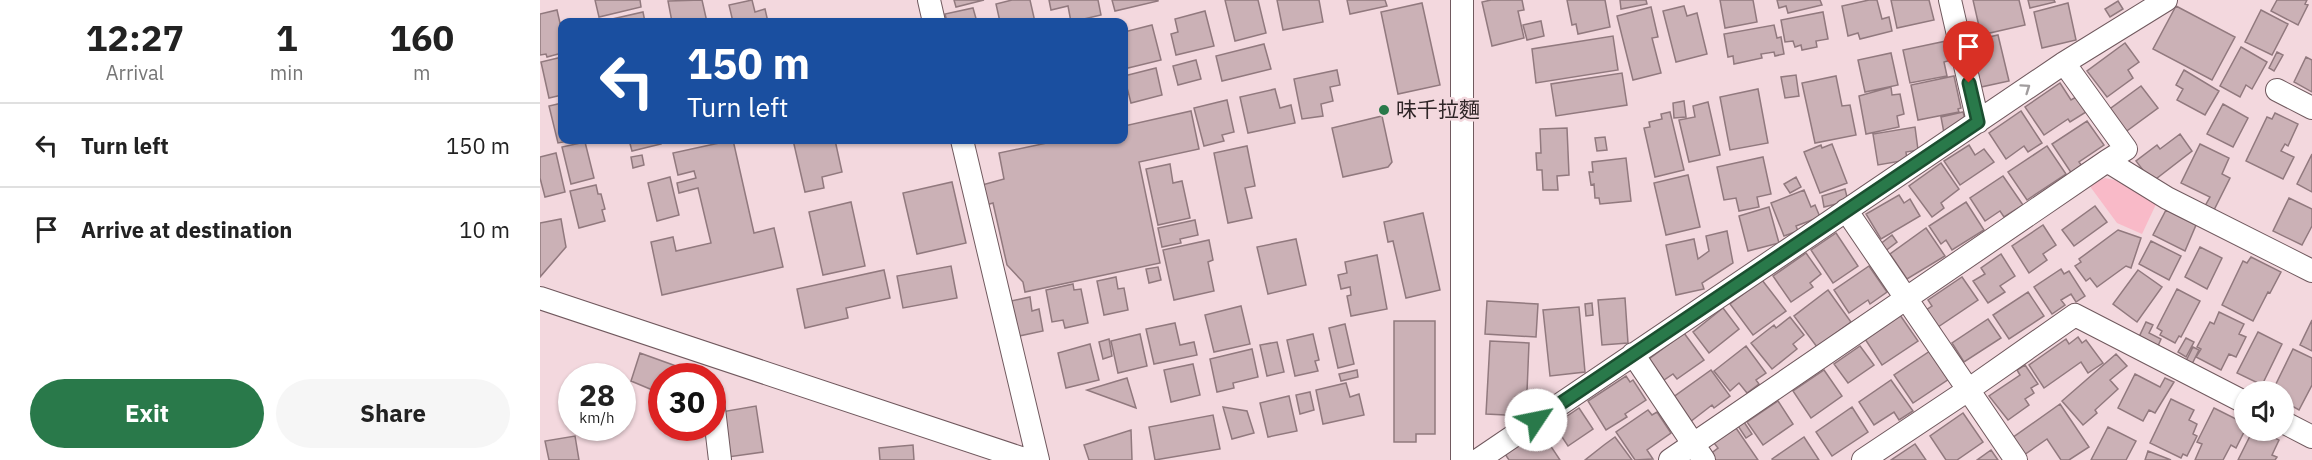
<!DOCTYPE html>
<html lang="en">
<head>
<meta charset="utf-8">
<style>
	body { margin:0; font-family:"IBM Plex Sans","Noto Sans JP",sans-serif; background:#f6f6f6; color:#222; height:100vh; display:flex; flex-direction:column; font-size:22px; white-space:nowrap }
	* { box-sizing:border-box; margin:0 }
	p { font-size:20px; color:#767676 }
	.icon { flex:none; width:33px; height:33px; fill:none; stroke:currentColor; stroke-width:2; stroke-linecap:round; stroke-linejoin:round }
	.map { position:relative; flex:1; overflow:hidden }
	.sheet { display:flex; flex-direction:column; background:#fff; width:540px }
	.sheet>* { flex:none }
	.guide { position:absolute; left:18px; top:18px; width:570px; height:126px; border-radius:12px; box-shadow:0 2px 4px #0004; background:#1a4fa0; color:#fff; overflow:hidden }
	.tools { position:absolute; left:1694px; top:381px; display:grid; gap:12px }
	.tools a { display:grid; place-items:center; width:60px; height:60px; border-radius:50%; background:#fff; box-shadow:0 2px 4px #0004; font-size:30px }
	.speed { position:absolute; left:18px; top:363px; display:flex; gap:12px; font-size:30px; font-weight:700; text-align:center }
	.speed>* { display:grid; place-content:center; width:78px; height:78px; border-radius:50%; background:#fff; box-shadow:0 2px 4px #0004; line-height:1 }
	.speed small { font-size:15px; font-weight:400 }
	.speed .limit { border:9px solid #d22; background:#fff; color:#111 }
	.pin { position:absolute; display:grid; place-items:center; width:51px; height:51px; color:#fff; margin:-62px -26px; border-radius:50% 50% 50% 0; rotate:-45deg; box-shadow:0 0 6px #0007 }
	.pin .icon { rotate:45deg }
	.me { position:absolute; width:66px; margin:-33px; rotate:56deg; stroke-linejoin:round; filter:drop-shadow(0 0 4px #0008) }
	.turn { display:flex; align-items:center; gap:21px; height:126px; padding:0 30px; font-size:27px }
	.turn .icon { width:78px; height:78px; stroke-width:2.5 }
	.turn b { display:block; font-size:42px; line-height:51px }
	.eta { display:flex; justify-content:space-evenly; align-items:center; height:102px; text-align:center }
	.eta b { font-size:36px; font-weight:700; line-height:42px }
	.action { display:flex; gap:12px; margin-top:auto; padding:12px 30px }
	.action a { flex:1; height:69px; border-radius:36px; background:#29794a; color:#fff; font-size:24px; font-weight:700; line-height:69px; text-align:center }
	.action a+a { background:#f6f6f6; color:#222 }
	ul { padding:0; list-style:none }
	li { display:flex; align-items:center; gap:18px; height:84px; padding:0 30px; border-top:2px solid #e0e0e0 }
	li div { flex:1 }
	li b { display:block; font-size:22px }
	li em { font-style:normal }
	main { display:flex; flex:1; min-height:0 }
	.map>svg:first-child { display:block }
</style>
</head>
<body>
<main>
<section class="sheet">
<div class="eta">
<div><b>12:27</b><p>Arrival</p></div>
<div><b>1</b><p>min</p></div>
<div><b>160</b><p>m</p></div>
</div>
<ul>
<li><svg class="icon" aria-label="left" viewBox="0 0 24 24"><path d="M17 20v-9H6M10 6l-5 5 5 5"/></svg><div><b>Turn left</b></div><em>150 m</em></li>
<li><svg class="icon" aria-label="arrive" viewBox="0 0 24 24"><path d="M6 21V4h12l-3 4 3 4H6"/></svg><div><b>Arrive at destination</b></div><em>10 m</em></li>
</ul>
<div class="action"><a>Exit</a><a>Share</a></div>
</section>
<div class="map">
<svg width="1772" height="460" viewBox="0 0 1772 460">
	<rect width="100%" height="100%" fill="#f3d8de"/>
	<path fill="#f9bac8" d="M1565,178L1579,181L1618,200L1602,234L1577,223L1549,185Z"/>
	<path fill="#cbb1b6" stroke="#91797e" stroke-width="1.5" d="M55,0H100L101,7L59,17Z
		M162,0L167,22H132L128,1Z
		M212,0L215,12L225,9L228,22H193L189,5Z
		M414,0H444L416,7Z
		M472,0H490L495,22H460L456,4Z
		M509,0H558L561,15L531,22L528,6L511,10Z
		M572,0H618V1L575,11Z
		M685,0H718L726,33L695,41Z
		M737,0H779L783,22L743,30Z
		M807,0H845L847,6L810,14Z
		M951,0H982L984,10L978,11L984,38L952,46L942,2Z
		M1027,0H1065L1070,27L1038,34L1036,24L1032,25Z
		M1080,0H1106L1107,4L1081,9Z
		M1180,0H1213L1217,22L1185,28Z
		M1237,0H1280L1282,5L1248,13L1246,6L1239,8Z
		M1329,0H1337L1342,19L1349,17L1352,31L1320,39L1318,33L1308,36L1302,6Z
		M1351,0H1389L1394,20L1357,28Z
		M1433,0H1479L1485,25L1441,35Z
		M1488,0H1514L1515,2L1490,8Z
		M1737,0H1767L1765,4L1768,5L1758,25L1731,11Z
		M1578,1L1583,9L1570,17L1565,9Z
		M882,3L900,85L858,94L841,12Z
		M1528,3L1536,40L1502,48L1494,12Z
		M1144,6L1147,16L1157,13L1167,54L1136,62L1123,11Z
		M1636,6L1695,37L1672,80L1613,49Z
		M1111,7L1118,37L1112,38L1121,73L1093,80L1077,16Z
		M433,8L437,22H407L405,14Z
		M17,10L20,23L24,22L22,53L7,57L6,54L0,55V14Z
		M1721,10L1748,24L1732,55L1705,42Z
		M665,11L674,46L636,55L631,34L638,32L635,19Z
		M103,12L105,22H59Z
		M1283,12L1288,39L1276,41L1277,47L1262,50L1261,45L1255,47L1253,41L1245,42L1241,20Z
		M1001,21L1004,36L987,40L983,25Z
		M612,25L621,60L584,69V32Z
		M1234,25L1237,38L1241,37L1244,54L1235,56L1234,52L1221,54L1222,58L1194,64L1193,56L1188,57L1184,34Z
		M1458,35L1469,81L1441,87L1431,41Z
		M1073,36L1078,70L996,83L992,49Z
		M1411,40L1415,59L1404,62L1407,76L1370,83L1363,50Z
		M1585,43L1599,62L1588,70L1593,78L1567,97L1547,71Z
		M724,44L731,69L682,81L676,56Z
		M1701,47L1727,62L1712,89L1706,85L1700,97L1680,86Z
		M1737,52L1743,55L1734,71L1729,68Z
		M1351,53L1358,85L1325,92L1318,60Z
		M22,57V95L9,98L1,62Z
		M1766,57L1772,60V92L1754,82Z
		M656,60L661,79L638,85L633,66Z
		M616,68L622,95L591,103L584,76Z
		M797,70L800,85L790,87L793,101L781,104L783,116L762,119L754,79Z
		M1644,70L1679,91L1665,115L1637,100L1643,89L1636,85Z
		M1082,73L1087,105L1016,116L1011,84Z
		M1256,75L1259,96L1245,98L1241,77Z
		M1296,76L1302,106L1310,105L1316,135L1275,143L1262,83Z
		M1414,76L1421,108L1418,109L1419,112L1378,120L1371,85Z
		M1520,83L1531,100L1536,97L1546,112L1530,122L1528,119L1504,135L1485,107Z
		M1601,86L1618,108L1584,133L1567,111Z
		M1351,87L1352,95L1360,94L1364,114L1357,116L1359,127L1326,134L1319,96Z
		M735,89L740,108L751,105L755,123L708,133L700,97Z
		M1218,89L1228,143L1190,150L1180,97Z
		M687,100L694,132L682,135L684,141L664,146L654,108Z
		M1144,101L1146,117L1134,118L1133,103Z
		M1168,102L1180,155L1149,162L1139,120L1155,117L1153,106Z
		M22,103V140H34L18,143L9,106Z
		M1683,104L1708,118L1693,147L1667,134Z
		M651,111L659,149L599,162L620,263L485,292L483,282L467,265L453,203L446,205L442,185L464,179L459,153L521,140H584V126Z
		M1481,111L1502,143L1488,152L1484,146L1466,159L1449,133Z
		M1130,112L1144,170L1115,177L1104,128L1110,127L1109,122L1122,119L1121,114Z
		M1423,112L1425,119L1404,133L1401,117Z
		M1735,113L1758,124L1748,146L1745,144L1741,151L1754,157L1743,179L1706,161L1727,117L1732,119Z
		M842,116L852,162L848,167L803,177L792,128Z
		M1547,121L1564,145L1539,162L1545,170L1534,177L1512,144Z
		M1375,127L1378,150L1366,152L1367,160L1338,165L1333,134Z
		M1027,128L1029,175L1017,176L1018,190H1003L1002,170H997L996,153H1001L1000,129Z
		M1640,134L1652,151L1612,182L1596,161L1617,145L1620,149Z
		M1065,137L1067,150L1057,151L1055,138Z
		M89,140H120L121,144L92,151Z
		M193,140L214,233L234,228L243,267L122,295L111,242L133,237L136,251L171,243L158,188L139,193L137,183L156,178L154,171L138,175L133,153Z
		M253,140H295L302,172L282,177L284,188L265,192Z
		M45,142L54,178L31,184L22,147Z
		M1292,144L1307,183L1280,193L1264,152L1281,145L1282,148Z
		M1660,144L1689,158L1682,174L1690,178L1674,210L1665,206L1670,197L1641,183Z
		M1429,145L1435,155L1444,149L1454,162L1420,185L1404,161Z
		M707,146L715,186L705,188L712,218L688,223L674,153Z
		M1507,146L1526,174L1487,200L1468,172Z
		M16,153L25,192L5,197L0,178V157Z
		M1772,154V192L1757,184Z
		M102,155L104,165L93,168L91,157Z
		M1223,157L1231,194L1217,197L1219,207L1199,211L1196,198L1184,200L1177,167Z
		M1086,158L1091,201L1060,204L1059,198H1055L1054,184L1051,185L1049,172H1053L1052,162Z
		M1401,163L1419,189L1401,203L1404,208L1392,217L1369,186Z
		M630,164L633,183L642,181L650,218L618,225L606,169Z
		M1148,175L1160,227L1126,235L1114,183Z
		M1463,176L1483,205L1464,217L1460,211L1445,221L1430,198Z
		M130,177L139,215L117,221L108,183Z
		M1256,177L1261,187L1250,193L1244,184Z
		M412,182L426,243L377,254L363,193Z
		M56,185L58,194H61L65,209L62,210L65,221L39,228L30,191Z
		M1305,189L1308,201L1284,207L1282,196Z
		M1264,190L1271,207L1275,205L1280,217L1256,226L1258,231L1244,236L1231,203Z
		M1359,195L1364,203L1370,199L1380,216L1341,239L1326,214Z
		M1749,198L1772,209V226L1762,245L1733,231Z
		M311,202L325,266L283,275L269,212Z
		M1426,202L1444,230L1412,250L1406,240L1401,244L1389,226Z
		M1555,206L1567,222L1534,246L1522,230Z
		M1229,207L1239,243L1208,251L1199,216Z
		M1626,210L1656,225L1645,251L1613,235Z
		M883,213L900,290L866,298L853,241L848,242L844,222Z
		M21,219L26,247L0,277V223Z
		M655,220L658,235L640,239L641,243L622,247L618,228Z
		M1503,225L1516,245L1503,254L1507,260L1489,273L1472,246Z
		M1386,228L1405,256L1367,279L1350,254Z
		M1578,230L1601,238L1591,268L1586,266L1557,287L1550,278L1546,281L1535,266L1541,262L1539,259Z
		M1187,231L1193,263L1162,283L1164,289L1136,295L1126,245L1154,239L1158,259L1169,251L1166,236Z
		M1296,233L1318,266L1293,283L1271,250Z
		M1352,235L1357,242L1344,252L1339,245Z
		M756,239L766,285L728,294L717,247Z
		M669,240L673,260L668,262L674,291L634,300L623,250Z
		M1611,241L1641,256L1629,280L1599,264Z
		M1660,247L1682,258L1667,289L1645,277Z
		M1266,253L1281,274L1270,283L1273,287L1251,302L1233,276Z
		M1461,254L1475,276L1460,286L1465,292L1448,303L1433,281L1445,274L1441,268Z
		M837,255L847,309L811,316L807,296L811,295L810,287L801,289L798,275L807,273L805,262Z
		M1711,257L1741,272L1730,293L1728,292L1713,321L1682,305L1703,261L1707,263Z
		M411,266L417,298L363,308L357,276Z
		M1329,266L1347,292L1330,304L1328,300L1309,313L1294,290Z
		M618,267L621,280L609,283L606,269Z
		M1521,269L1524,274L1529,271L1545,296L1536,302L1531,294L1521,300L1525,305L1512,314L1494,287Z
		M344,270L350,298L306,308L308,318L265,328L257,289Z
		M1598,270L1622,287L1597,322L1573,304Z
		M576,277L578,289L584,288L588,310L564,315L557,281Z
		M1422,277L1438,300L1398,327L1386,310L1392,306L1388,300Z
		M1222,280L1246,311L1213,335L1190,304Z
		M533,284L534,290L541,289L548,323L525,328L523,320L512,322L506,290Z
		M1637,289L1660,301L1641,337L1639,336L1635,343L1620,335L1622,331L1617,328Z
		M1288,290L1311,322L1277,347L1254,316Z
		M1488,292L1504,316L1469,339L1453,315Z
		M490,297L492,311L499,309L503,331L479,336L471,301Z
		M1085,298L1088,343L1062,345L1058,300Z
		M947,301L998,304L996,337L945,334Z
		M1052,303L1053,315L1046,316L1045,304Z
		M701,306L710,344L674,352L665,315Z
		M1039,307L1045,372L1010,376L1003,310Z
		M1183,308L1199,329L1169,353L1153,332Z
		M1679,312L1704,324L1699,334L1706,337L1696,357L1689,354L1681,370L1656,357L1661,349L1657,347L1670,322L1674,324Z
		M1360,315L1378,341L1342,365L1325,339Z
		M1250,317L1264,335L1253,344L1257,349L1232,369L1211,343L1234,325L1236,328Z
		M1448,319L1461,338L1424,362L1412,343Z
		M1772,320V351L1760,345Z
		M854,321H895V434H876V442H854Z
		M1606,322L1613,325L1609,333L1621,339L1618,346L1599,337Z
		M635,323L640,345L654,342L657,355L614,364L606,329Z
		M805,324L814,364L798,368L789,328Z
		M1718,332L1742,344L1722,385L1697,373Z
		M1144,333L1164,360L1137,379L1133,374L1124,380L1109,359Z
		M600,334L607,366L578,373L571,341Z
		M773,334L779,360L775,361L778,371L755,376L747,340Z
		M1538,337L1542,343L1546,340L1563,363L1548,373L1541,362L1504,388L1489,365L1526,339L1529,344Z
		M1646,338L1654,342L1646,357L1638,352Z
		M569,339L572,356L563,359L559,342Z
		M950,341L989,343L986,416L946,414Z
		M737,342L744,372L727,376L720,345Z
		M550,344L559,380L526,388L518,353Z
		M1206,346L1226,373L1216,380L1219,384L1207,393L1199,383L1190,391L1174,371Z
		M1320,346L1334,365L1308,383L1294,364Z
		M1653,347L1659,350L1652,364L1646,361Z
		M712,349L718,377L693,383L694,388L677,392L670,359Z
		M1753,349L1772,358V385L1759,410L1743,401V392H1732Z
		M1390,351L1409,379L1373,403L1354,375Z
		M100,353L150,371L148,376H122V394L91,381Z
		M1576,354L1587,366L1570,380L1578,389L1555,410L1557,413L1543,425L1522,401Z
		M653,364L660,395L631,402L624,370Z
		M1485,365L1498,384L1491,388L1494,393L1485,399L1489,405L1468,420L1449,396L1480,375L1477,370Z
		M817,370L818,377L801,381L799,374Z
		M1171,370L1190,396L1174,408L1172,405L1150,422L1132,398Z
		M1284,370L1302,396L1271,418L1253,391Z
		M1595,374L1620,387L1625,378L1634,382L1615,413L1609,410L1603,421L1578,408Z
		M1086,376L1090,382L1093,380L1106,400L1085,414L1087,417L1066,430L1048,401Z
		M587,378L596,408L547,390Z
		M1351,380L1373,411L1359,420L1354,412L1334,425L1319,402Z
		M806,383L810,397L819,394L824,415L783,424L776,390Z
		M770,392L774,410L760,414L756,395Z
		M749,396L757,431L728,437L720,403Z
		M1631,399L1654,410L1649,420L1657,424L1653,434L1657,436L1647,456L1643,454L1641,458L1610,443Z
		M1238,401L1253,424L1223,445L1207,422Z
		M1520,404L1549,447L1529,460H1521L1507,439L1484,455L1472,438Z
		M216,406L223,452L188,457L181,412Z
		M683,407L707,411L714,433L692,439Z
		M1312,407L1328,432L1292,456L1276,432Z
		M1039,408L1053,429L1028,446L1014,425Z
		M1674,408L1704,423L1705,430L1696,448L1691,445L1683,460H1655L1662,444L1657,442Z
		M1108,410L1112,415L1117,412L1131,433L1107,450L1113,459L1095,460L1076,432Z
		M1423,413L1443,442L1417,460H1406L1390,436Z
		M673,415L680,449L615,460L609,427Z
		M1204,422L1212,434L1206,438L1198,426Z
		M1568,427L1596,441L1586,460H1551Z
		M1196,428L1218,460H1172L1169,455L1178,448L1174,443Z
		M591,430L592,460H549L544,445Z
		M1000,430L1020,460H969L965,454Z
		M1713,430H1719L1739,440L1732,455L1737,457L1735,460H1698Z
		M35,436L39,460H9L5,441Z
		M1075,437L1092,460H1045L1064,445Z
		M1264,437L1279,460H1233L1232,459Z
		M1375,444L1386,460H1351Z
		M373,445L374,460H340L339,448Z
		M1451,450L1458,460H1437Z
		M1608,451L1631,460H1605Z"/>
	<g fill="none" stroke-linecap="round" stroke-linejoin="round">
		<g stroke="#70595e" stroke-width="24">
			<path id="minor" d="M389,0L394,22
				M1410,0L1438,122
				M1524,63L1586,149L1567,161
				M1737,90L1772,108
				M422,140L498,460
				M1306,210L1476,460
				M0,298L487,460
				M1093,354L1164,460
				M172,392L180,460
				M1743,422L1772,437
				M922,460V0
				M938,460L1524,63L1626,0
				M1130,460L1567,161L1627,198L1772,271
				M1323,460L1428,390L1535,315L1704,402"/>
		</g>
		<use href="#minor" stroke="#fff" stroke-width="22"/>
	</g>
	<defs><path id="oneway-chevron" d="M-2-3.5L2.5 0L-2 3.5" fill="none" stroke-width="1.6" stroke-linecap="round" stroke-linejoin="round" transform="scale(1.5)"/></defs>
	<use stroke="#a19d9e" href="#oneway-chevron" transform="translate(1486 88) rotate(-35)"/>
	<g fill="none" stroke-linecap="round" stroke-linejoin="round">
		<g stroke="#1b4f30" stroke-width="15">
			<path id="route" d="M996,420L1438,122L1429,83"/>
		</g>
		<use href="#route" stroke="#29794a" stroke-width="10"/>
	</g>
	<circle fill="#29794a" stroke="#f3d8de" stroke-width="2" cx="844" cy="110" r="6"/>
	<g text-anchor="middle" stroke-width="5" stroke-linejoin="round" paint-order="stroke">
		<g font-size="21" fill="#2f2527" stroke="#f3d8de" text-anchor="start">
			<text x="856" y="117">味千拉麵</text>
		</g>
	</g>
</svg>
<div class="tools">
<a><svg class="icon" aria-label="sound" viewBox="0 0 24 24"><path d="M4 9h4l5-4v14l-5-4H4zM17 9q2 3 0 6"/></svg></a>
</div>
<div class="speed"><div>28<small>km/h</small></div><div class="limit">30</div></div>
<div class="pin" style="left:1429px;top:83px;background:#d93025"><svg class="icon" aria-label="arrive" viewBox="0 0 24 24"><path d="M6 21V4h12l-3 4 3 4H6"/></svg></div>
<svg class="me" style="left:996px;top:420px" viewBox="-20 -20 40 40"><circle r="19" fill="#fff"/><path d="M0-13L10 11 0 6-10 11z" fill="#29794a"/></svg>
<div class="guide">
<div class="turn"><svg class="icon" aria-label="left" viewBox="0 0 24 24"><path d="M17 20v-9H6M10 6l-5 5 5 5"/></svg><div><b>150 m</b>Turn left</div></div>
</div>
</div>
</main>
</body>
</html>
